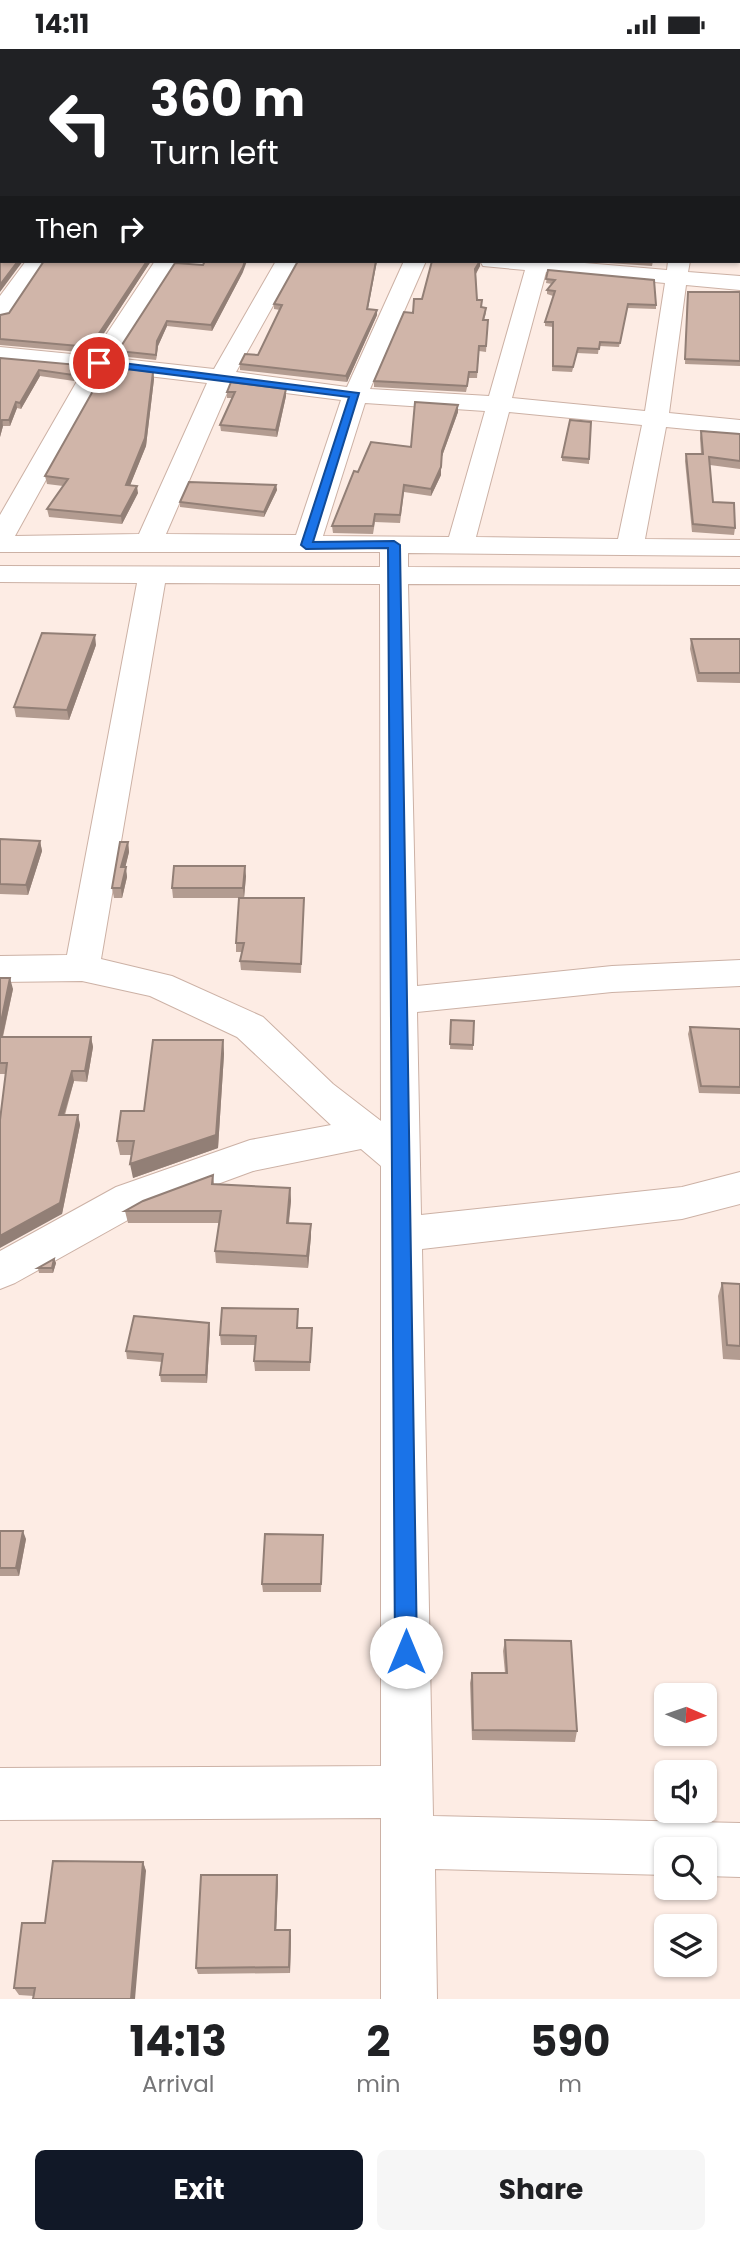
<!DOCTYPE html>
<html lang="en">
<head>
<meta charset="utf-8">
<style>
	body { margin:0; font-family:Poppins,sans-serif; background:#f6f6f6; color:#202124; height:100vh; display:flex; flex-direction:column; font-size:26px; white-space:nowrap }
	* { box-sizing:border-box; margin:0 }
	p { font-size:23px; color:#757577 }
	.icon { flex:none; width:38px; height:38px; fill:none; stroke:currentColor; stroke-width:2; stroke-linecap:round; stroke-linejoin:round }
	.map { position:relative; height:1950px; overflow:hidden }
	.details { display:flex; flex-direction:column; background:#fff; flex:1 }
	.details>* { flex:none }
	.top-card { position:absolute; left:0px; top:0px; width:740px; height:214px; box-shadow:0 2px 5px #0004; background:#202124; color:#fff; overflow:hidden }
	.needle { width:46px; rotate:92deg }
	.fabs { position:absolute; left:654px; top:1634px; display:grid; gap:14px }
	.fabs a { display:grid; place-items:center; width:63px; height:63px; border-radius:10px; background:#fff; box-shadow:0 2px 5px #0004; font-size:35px }
	.pin { position:absolute; display:grid; place-items:center; width:60px; height:60px; color:#fff; margin:-30px; border:4px solid #fff; border-radius:50%; box-shadow:0 2px 7px #0007 }
	.me { position:absolute; width:77px; margin:-38px; rotate:0deg; stroke-linejoin:round; filter:drop-shadow(0 0 5px #0008) }
	.turn { display:flex; align-items:center; gap:24px; height:147px; padding:0 35px; font-size:32px }
	.turn .icon { width:91px; height:91px; stroke-width:2.5 }
	.turn b { display:block; font-size:49px; line-height:60px }
	.then { display:flex; align-items:center; height:66px; padding:0 35px; background:#0003; gap:14px; font-size:26px }
	.eta { display:flex; justify-content:space-evenly; align-items:center; height:119px; text-align:center }
	.eta b { font-size:42px; font-weight:700; line-height:49px }
	.button { display:flex; gap:14px; margin-top:auto; padding:14px 35px }
	.button a { flex:1; height:80px; border-radius:10px; background:#111827; color:#fff; font-size:28px; font-weight:700; line-height:80px; text-align:center }
	.button a+a { background:#f6f6f6; color:#202124 }
	.status { display:flex; justify-content:space-between; align-items:center; height:49px; padding:0 35px; background:#fff; direction:ltr }
	.status svg { height:19px; fill:currentColor }
	.map>svg:first-child { display:block }
</style>
</head>
<body>
<div class="status"><b>14:11</b><svg viewBox="0 0 49 12"><path d="M0 12V9h3v3zM5 12V6h3v6zM10 12V3h3v9zM15 12V0h3v12zM26 1h20v11H26zM47 4h2v5h-2z"/></svg></div>
<div class="map">
<svg width="740" height="1950" viewBox="0 0 740 1950">
	<rect width="100%" height="100%" fill="#fdece4"/>
	<g fill="none" stroke-linecap="round" stroke-linejoin="round">
		<g stroke="#ccb1a5" stroke-width="2">
			<path id="minor" d="M87,0H105L87,2Z
				M0,8H2V18H0Z
				M738,16H740V26H738Z
				M2,98V111L0,112V99Z
				M738,110H740V122H738Z
				M0,166H2V178H0Z
				M26,212H48L8,268L0,270V247Z
				M155,212H177L114,309L214,320L276,212H298L236,323L347,338L404,212H426L370,340L489,347L525,221L483,217L480,212H561L667,221L668,212H690L688,223L740,227V241L686,236L669,364L740,371V385L666,378L645,490L740,491V507L408,504V518L740,520V536L408,535L417,937L612,917L740,911V937L612,943L417,963L421,1166L682,1138L740,1123V1155L682,1170L422,1200L433,1767L740,1774V1828L705,1827V1801H667V1826L435,1820L437,1950H381V1769L0,1771V1719L381,1717V1117L361,1100L253,1122L144,1162L15,1234L0,1240V1202L116,1138L250,1091L331,1076L237,988L150,947L82,932L0,933V907L67,906L137,534L0,533V517L380,518V503H0V466L84,320L0,312V298L92,307ZM546,223L665,234L645,362L512,349ZM106,322L207,334L139,485L15,487ZM230,337L341,351L296,486L166,485ZM365,354L485,362L449,488L323,487ZM509,363L642,376L618,490L476,488ZM165,534L380,535L381,1072L333,1035L263,968L172,927L101,910Z"/>
		</g>
		<use href="#minor" fill="#fff" fill-rule="evenodd"/>
	</g>
	<path fill="#b39c91" d="M0,0H31L30,1Z
		M151,212L91,304L0,296V266L9,264Z
		M480,212V217L476,225L477,251L486,264L484,271H488L486,303L479,302L477,329H469L466,343L374,338V332L422,250Z
		M580,212H653L652,217Z
		M548,221L656,256V260L627,259L619,298L599,297L598,305L577,304L572,323L552,322L553,278L545,277V273L553,247L547,245V241L552,235L546,234Z
		M243,223L212,282L167,277L158,297L156,311L119,307L118,302Z
		M740,243V317L685,315L687,248Z
		M274,255L377,261V266L347,333L240,321V315L258,306L280,261L274,260Z
		M0,309L79,316L80,322L74,332L40,327L21,360L17,359L10,377H3L0,388Z
		M153,323L154,330L146,397L130,436L138,444L122,475L49,468L47,460L63,437L47,435L45,427Z
		M227,343L286,347L277,388L221,382L220,376L232,349H227Z
		M458,356V363L441,410V426L431,447L404,443L400,474L375,473L373,485L333,484L332,477L358,423L411,398Z
		M591,373L589,415L562,412V408Z
		M701,382L740,385V420L710,416L713,453L735,479L734,486L692,483L685,412L686,405H701L700,389Z
		M276,436L277,441L264,468L180,458V453Z
		M691,590H740V634L697,633L690,600Z
		M96,596L69,671L16,668L14,658Z
		M0,790L40,792L42,802L28,846L0,845Z
		M128,793L129,803L125,818L127,828L122,849H114L112,839Z
		M246,827L244,849H304L301,924L241,921L240,912L242,903H236V894L239,849H173L172,839Z
		M0,929L13,940L3,988H91L93,998L87,1033L74,1032L65,1066H78L80,1076L62,1165L1,1065L6,1025H0Z
		M451,971L473,996V1001L450,1000Z
		M690,978L740,980V1045L699,1044L688,985Z
		M223,991L224,1005L218,1099L133,1129L132,1106H120L117,1092Z
		M213,1126L214,1135L290,1139L291,1152L289,1174L311,1175V1187L308,1219L216,1214L215,1202L219,1174H128L125,1162Z
		M54,1210L56,1214L53,1224H39L38,1219Z
		M722,1234L740,1235V1311L723,1310L718,1247Z
		M298,1260V1279H312L310,1322H255L254,1312L255,1296H221L220,1286Z
		M209,1274L210,1282L207,1334L161,1333L160,1326L162,1313L127,1310L126,1302Z
		M0,1482L26,1490L19,1527H0Z
		M323,1486L321,1543H263L262,1535Z
		M505,1591L577,1682L575,1693L472,1691L470,1634L472,1624H505L503,1602Z
		M143,1813L146,1822L34,1947L19,1946L14,1939L45,1874Z
		M278,1832L276,1881L291,1887L290,1924L198,1925L196,1919Z"/>
	<path fill="#927f76" d="M18,212H23L0,243V236Z
		M147,212H151L91,304L90,298Z
		M245,212H247L243,223L212,282L211,276Z
		M376,212H377L367,265V260Z
		M480,212V217L475,226V220Z
		M377,261V266L347,333L346,327Z
		M167,272V277L158,297L156,311L157,292Z
		M79,316L80,322L74,332L73,326Z
		M39,321L40,327L21,360L20,354Z
		M153,323L154,330L146,397L127,444L126,436Z
		M286,340V347L277,388L276,381Z
		M16,353L17,359L10,377L9,371Z
		M458,356V363L441,410L442,402Z
		M2,371L3,377L0,388V378Z
		M441,418V426L431,447V440Z
		M276,436L277,441L264,468V463Z
		M137,437L138,444L122,475L121,467Z
		M95,586L96,596L69,671L67,661Z
		M40,792L42,802L28,846L26,836Z
		M128,793L129,803L123,828L121,818Z
		M245,817L246,827L244,849L243,839Z
		M126,818L127,828L122,849L121,839Z
		M10,929L13,940L0,999V978Z
		M91,988L93,998L87,1033L85,1022Z
		M223,991L224,1005L218,1099L133,1129L130,1115Z
		M72,1022L74,1032L61,1076L59,1066Z
		M78,1066L80,1076L62,1165L0,1199V1187Z
		M290,1139L291,1152L287,1186V1174Z
		M311,1175V1187L308,1219L307,1207Z
		M54,1210L56,1214L53,1224L52,1219Z
		M209,1274L210,1282L207,1334L206,1326Z
		M23,1482L26,1490L19,1527L16,1519Z
		M143,1813L146,1822L135,1950H131Z
		M277,1826L278,1832L276,1887L275,1881Z
		M290,1881L291,1887L290,1924L289,1918Z"/>
	<path fill="#d0b5a9" stroke="#927f76" stroke-width="2" d="M103,0H740V10H738V2H101Z
		M738,22L739,24L740,23V39H738Z
		M2,130V159L0,160V132Z
		M2,174V212H18L0,236V175Z
		M44,212H147L90,298L0,290V266L9,264Z
		M205,212H245L243,218L211,276L167,272L157,292L156,306L118,302L175,214L203,216Z
		M298,212H376L367,260L377,261L346,327L240,315L245,305L258,306L282,256L274,255Z
		M432,212H480L475,220L477,251H482L481,258L486,259L483,271H488L486,297H479L477,323H469L467,337L374,332L404,263L413,264L414,250H422Z
		M548,221L654,231L656,256L628,255L620,294L600,293L599,300L578,299L573,318L553,317V273H545L555,242L547,241L555,231L546,230Z
		M688,243H740V312L685,310Z
		M0,309L79,316L73,326L39,321L20,354L16,353L9,371H2L0,378Z
		M107,317L153,323L145,389L126,436L137,437L121,467L47,460L68,430L45,427Z
		M231,333L286,340L276,381L220,376L235,343H227Z
		M415,353L458,356L442,402L441,418L431,440L404,436L400,466L375,465L373,477H332L354,422L358,423L371,393L411,398Z
		M570,371L591,373L589,410L562,408Z
		M701,382L740,385V412L709,408L713,453L734,454L735,479L693,475L686,405H703Z
		M189,433L276,436L264,463L180,453Z
		M42,584L95,586L67,661L14,658Z
		M691,590H740V624H699Z
		M0,790L40,792L26,836L0,835Z
		M120,793H128L121,818H126L121,839H112Z
		M174,817H245L243,839H172Z
		M239,849H304L301,915L240,912L244,894H236Z
		M0,929H10L0,978Z
		M451,971L474,972L473,996L450,995Z
		M690,978L740,980V1038L701,1037Z
		M0,988H91L85,1022H72L59,1066H78L60,1154L0,1187V1071L7,1014H0Z
		M153,991H223L216,1086L130,1115L134,1092H117L121,1062H144Z
		M213,1126L212,1135L290,1139L287,1174L311,1175L307,1207L215,1202L221,1162H125L143,1152Z
		M54,1210L52,1219H38Z
		M722,1234L740,1235V1297L727,1296Z
		M222,1259L298,1260L297,1279H312L310,1313L254,1312L256,1287L220,1286Z
		M134,1267L209,1274L206,1326H160L163,1305L126,1302Z
		M0,1482H23L16,1519H0Z
		M265,1485L323,1486L321,1535H262Z
		M505,1591L571,1592L577,1682L473,1681L472,1624H507Z
		M53,1812L143,1813L131,1950H33L35,1939H14L22,1874H45Z
		M201,1826H277L275,1881H290L289,1918L196,1919Z"/>
	<path fill="#1a73e8" stroke="#114b97" stroke-width="2" d="M99,311L359,344L313,493L394,492L400,496L417,1603L414,1611L406,1614L398,1611L395,1603L388,499L306,500L301,496L349,348L95,316V311Z"/>
</svg>
<div class="fabs">
<a><svg class="needle" viewBox="-14 -14 28 28"><path d="M0-13l5 13h-10z" fill="#e53935"/><path d="M0 13l5-13h-10z" fill="#757577"/></svg></a>
<a><svg class="icon" aria-label="sound" viewBox="0 0 24 24"><path d="M4 9h4l5-4v14l-5-4H4zM17 9q2 3 0 6"/></svg></a>
<a><svg class="icon" aria-label="search" viewBox="0 0 24 24"><circle cx="10" cy="10" r="6"/><path d="M15 15l6 6"/></svg></a>
<a><svg class="icon" aria-label="layers" viewBox="0 0 24 24"><path d="M12 4l9 5-9 5-9-5zM3 14l9 5 9-5"/></svg></a>
</div>
<div class="pin" style="left:99px;top:314px;background:#d93025"><svg class="icon" aria-label="arrive" viewBox="0 0 24 24"><path d="M6 21V4h12l-3 4 3 4H6"/></svg></div>
<svg class="me" style="left:406px;top:1603px" viewBox="-20 -20 40 40"><circle r="19" fill="#fff"/><path d="M0-13L10 11 0 6-10 11z" fill="#1a73e8"/></svg>
<div class="top-card">
<div class="turn"><svg class="icon" aria-label="left" viewBox="0 0 24 24"><path d="M17 20v-9H6M10 6l-5 5 5 5"/></svg><div><b>360 m</b>Turn left</div></div>
<div class="then">Then<svg class="icon" aria-label="right" viewBox="0 0 24 24"><path d="M7 20v-9h11M14 6l5 5-5 5"/></svg></div>
</div>
</div>
<section class="details">
<div class="eta">
<div><b>14:13</b><p>Arrival</p></div>
<div><b>2</b><p>min</p></div>
<div><b>590</b><p>m</p></div>
</div>
<div class="button"><a>Exit</a><a>Share</a></div>
</section>
</body>
</html>
